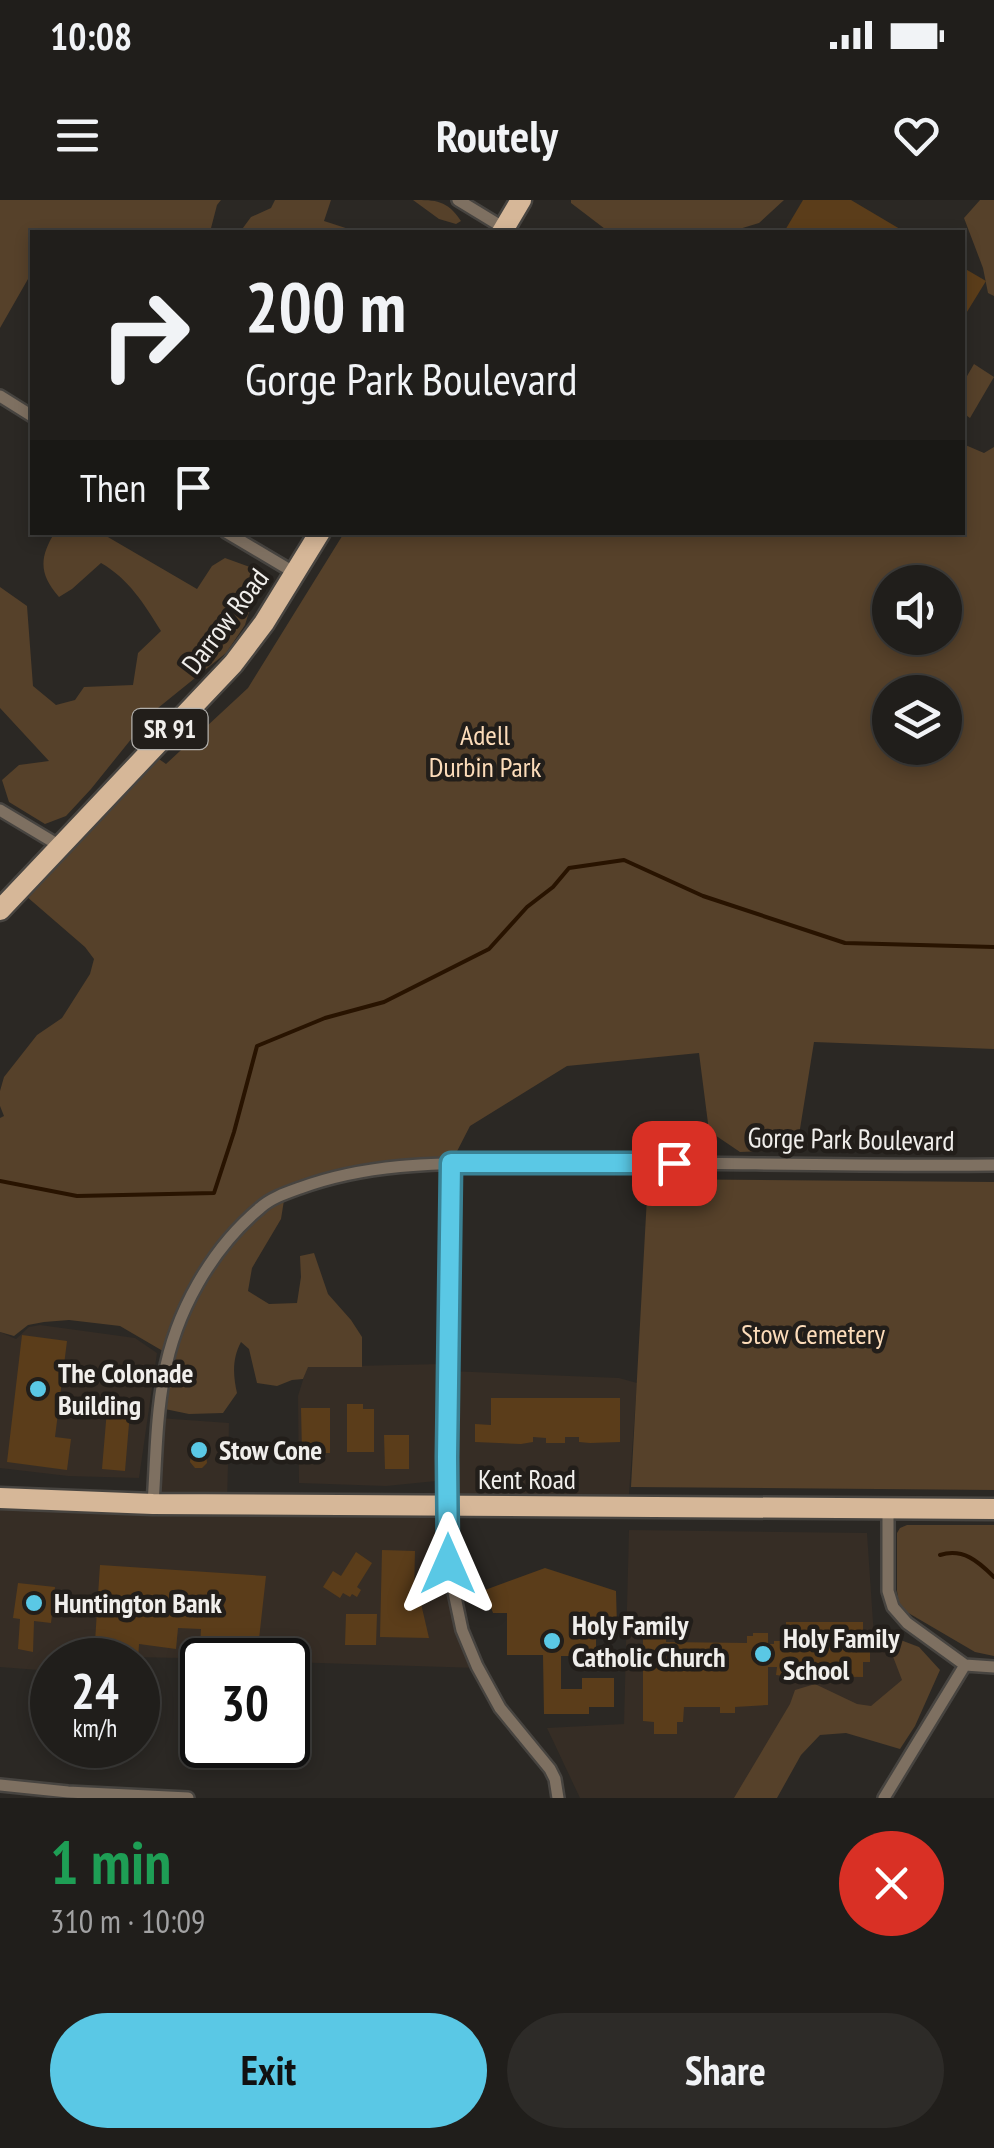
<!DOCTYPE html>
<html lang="en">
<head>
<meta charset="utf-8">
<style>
	body { margin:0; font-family:"PT Sans Narrow",sans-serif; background:#2d2b28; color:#f1f3f6; height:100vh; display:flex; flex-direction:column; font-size:38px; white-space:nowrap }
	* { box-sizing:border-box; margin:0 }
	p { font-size:32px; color:#a2a2a3 }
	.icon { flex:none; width:55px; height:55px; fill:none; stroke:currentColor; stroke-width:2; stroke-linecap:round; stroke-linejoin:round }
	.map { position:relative; height:1598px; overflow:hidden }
	.details { display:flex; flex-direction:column; background:#201e1b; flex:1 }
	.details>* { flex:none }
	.guide { position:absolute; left:30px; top:30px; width:935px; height:305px; border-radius:0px; box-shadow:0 5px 15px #0003,0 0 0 2px #3d3c3a; background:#201e1b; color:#f1f3f6; overflow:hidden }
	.buttons { position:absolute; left:872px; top:365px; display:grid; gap:20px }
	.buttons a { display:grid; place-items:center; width:90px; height:90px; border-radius:50%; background:#201e1b; box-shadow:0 5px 15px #0003,0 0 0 2px #3d3c3a; font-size:50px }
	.speed { position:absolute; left:30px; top:1438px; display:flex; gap:20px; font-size:50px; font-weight:700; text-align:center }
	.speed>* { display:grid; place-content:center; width:130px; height:130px; border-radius:50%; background:#201e1b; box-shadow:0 5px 15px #0003,0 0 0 2px #3d3c3a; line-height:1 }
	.speed small { font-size:25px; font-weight:400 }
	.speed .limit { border:5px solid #111; border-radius:15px; background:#fff; color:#111 }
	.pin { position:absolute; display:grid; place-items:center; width:85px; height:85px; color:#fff; margin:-42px; border-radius:20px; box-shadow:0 5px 15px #0006 }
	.me { position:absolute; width:110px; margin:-55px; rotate:0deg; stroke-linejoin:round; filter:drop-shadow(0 0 8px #0008) }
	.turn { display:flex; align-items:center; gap:35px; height:210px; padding:0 50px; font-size:45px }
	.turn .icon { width:130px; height:130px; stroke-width:2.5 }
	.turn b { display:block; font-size:70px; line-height:85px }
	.then { display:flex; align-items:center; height:95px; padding:0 50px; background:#0003; gap:20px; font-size:38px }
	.round { display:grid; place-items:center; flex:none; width:105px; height:105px; border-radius:52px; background:#2d2b28 }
	.summary { display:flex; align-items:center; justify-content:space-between; height:170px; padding:0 50px }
	h1 { font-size:60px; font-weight:600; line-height:75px; color:#1e9e55 }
	.button { display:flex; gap:20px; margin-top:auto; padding:20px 50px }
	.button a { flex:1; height:115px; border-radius:60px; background:#5ac8e5; color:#111; font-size:40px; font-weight:600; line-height:115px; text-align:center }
	.button a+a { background:#2d2b28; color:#f1f3f6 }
	.status { display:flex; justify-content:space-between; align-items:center; height:70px; padding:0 50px; background:#201e1b; direction:ltr }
	.status svg { height:28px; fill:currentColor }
	header { display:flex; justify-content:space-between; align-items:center; height:130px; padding:0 50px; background:#201e1b; font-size:45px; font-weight:600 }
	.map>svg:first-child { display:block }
</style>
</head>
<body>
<div class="status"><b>10:08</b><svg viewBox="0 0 49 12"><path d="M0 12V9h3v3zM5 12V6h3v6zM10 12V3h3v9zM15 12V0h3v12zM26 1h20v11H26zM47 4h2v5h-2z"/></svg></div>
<header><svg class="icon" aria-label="menu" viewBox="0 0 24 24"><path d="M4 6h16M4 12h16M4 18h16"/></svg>Routely<svg class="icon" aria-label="heart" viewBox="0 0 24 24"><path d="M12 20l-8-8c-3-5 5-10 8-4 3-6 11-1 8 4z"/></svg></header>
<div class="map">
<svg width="994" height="1598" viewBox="0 0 994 1598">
	<rect width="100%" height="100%" fill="#2b2824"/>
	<path fill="#362d25" d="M40,1125L135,1138L157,1153L139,1278L68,1276L0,1268V1132L16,1139L29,1127Z
		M442,1164L436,1281L386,1286L299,1283L298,1196L307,1167Z
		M448,1171L619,1178L637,1183L628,1307H449L448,1364L478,1468L288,1462V1460L82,1456L80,1460H52V1471L0,1467V1298L153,1302L159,1218L229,1223L227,1304L448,1307Z
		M629,1330L867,1333L874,1437L928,1472L893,1539L801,1500L739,1598H580L547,1528L624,1524Z"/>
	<path fill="#56412a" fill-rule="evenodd" d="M0,0H221L217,5L210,32H32V72L0,128Z
		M275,0H331L324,21L358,32H240L251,17L271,8Z
		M413,0C436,0 447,0 461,21L456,24L439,19Z
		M571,0H784L759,23L736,30L735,32H609L571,3Z
		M980,0H994V96L988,93L983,68L964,18Z
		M974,164L994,177L970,218L963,213V183Z
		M963,244L984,253L994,247V849L814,842L799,935L785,950L740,952L709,931L699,853L567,866L470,926L451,963L399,966L285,994L281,1019L252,1068L248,1091L269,1104L297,1103L301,1077L300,1056L314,1053L328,1094L351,1120L362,1137V1167H308L303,1179L292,1180L277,1186L257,1183L249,1149L241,1142C232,1159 233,1175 237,1193L223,1213L189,1214L160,1208L168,1154L120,1126L69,1120L44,1122L28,1125L14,1136L0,1132V918L4,916L0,906V891L4,877L37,835L62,818L90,774L94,759L85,747L26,696L149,552L166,564L248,488L344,333L962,332ZM890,382H945V438H890ZM890,492H945V548H890Z
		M55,332L101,333L197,389L212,366L225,358L258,370L256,389L245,425L226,453L153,512L91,589L66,616L45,624L9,602L2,580L19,565L49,561L0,508V387L27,406L33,486L56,505L75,500L84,487L133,485L138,453L161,431C144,404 129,379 101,363L72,389L59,397C39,374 39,358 55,332Z
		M648,979L994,982V1290L631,1287Z
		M907,1325H994V1456L975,1452L905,1411L899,1403L897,1391V1333L900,1328Z
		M890,1436L919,1447L940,1470L915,1526L900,1549L846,1533L820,1535L801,1555L777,1598H734L790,1504L795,1490L815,1484L857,1504L871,1506L902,1480L892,1454Z"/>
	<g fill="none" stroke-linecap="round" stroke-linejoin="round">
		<path stroke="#281300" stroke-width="4" d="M0,981L77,996L214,993L234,932L257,846L325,818L384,802L489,749L527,707L553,687L569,668L624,660L703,696L845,743L994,747
			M940,1355C963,1348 978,1361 994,1377"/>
	</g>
	<path fill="#5b3d1a" d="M803,0H851L905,32H784Z
		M962,67L986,81L962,120Z
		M22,1135L67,1141L55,1237L71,1239L67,1270L7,1262Z
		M108,1198L131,1200L125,1271L102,1269Z
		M491,1198H620V1242L590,1243L579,1242V1237H565V1243H546V1238L533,1237V1242L521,1244L475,1242V1224L491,1225Z
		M347,1204H363V1209H374V1252H347Z
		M301,1208H330V1253H302Z
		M384,1235H409V1269H385Z
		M192,1243H205L207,1263L202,1268H195L190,1262Z
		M382,1350L415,1351L414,1395H419L429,1438L380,1437Z
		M356,1352L372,1363L357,1387L361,1390L357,1397L352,1394L350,1397L343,1393L340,1398L323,1387L333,1371L341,1376Z
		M100,1365L266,1376L258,1448L200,1446L201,1429L178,1428L176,1449L139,1444L138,1460L94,1457Z
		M545,1368L616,1391L617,1427H596V1456H561V1489H582V1478H614V1507H589V1514H544L543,1455H507V1413H493L485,1390Z
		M18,1383L55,1387L51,1423L34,1421L33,1452L18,1449L20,1419L13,1418Z
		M346,1414H377L376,1445H345Z
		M786,1422H863V1433H875V1452H870V1462H863V1477L784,1476L776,1475L777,1467H768V1505L735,1507V1513H720V1507H684L683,1522H677V1534H654V1522L643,1521V1438L666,1435V1442L747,1443V1436H753V1433H768V1444H774V1441H786Z"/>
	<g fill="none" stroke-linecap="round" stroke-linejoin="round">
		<g stroke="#474440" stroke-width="16">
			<path id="minor" d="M458,0L504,28
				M0,196L32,216
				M226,332L295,373
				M0,610L60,646
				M451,963L447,1257L448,1364L462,1430L477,1466L500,1508L550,1569L555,1579L558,1598
				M153,1304C156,1261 156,1217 164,1176C175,1113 211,1049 260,1008C271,998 286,993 300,988C365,964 434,963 502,963C560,962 618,963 676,963C782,964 888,966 994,965
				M888,1308V1391L893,1407L907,1423L965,1465L994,1467
				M0,1585L68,1592L188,1598
				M884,1598L965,1465"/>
		</g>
		<g stroke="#474440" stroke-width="25">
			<path id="primary" d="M502,32L521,0
				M0,710L233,464L264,423L320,332
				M0,1298L153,1304L994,1309"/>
		</g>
		<use href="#minor" stroke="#7e7061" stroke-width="11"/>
		<use href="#primary" stroke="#d6b798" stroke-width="20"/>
	</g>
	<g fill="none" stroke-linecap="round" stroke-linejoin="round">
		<g stroke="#3a8295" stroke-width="25">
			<path id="route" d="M448,1364L447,1257L451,963H674"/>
		</g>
		<use href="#route" stroke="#5ac8e5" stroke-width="18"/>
	</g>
	<g fill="#5ac8e5" stroke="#221e1a" stroke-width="4">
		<circle cx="38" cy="1189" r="10"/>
		<circle cx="199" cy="1250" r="10"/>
		<circle cx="34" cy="1403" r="10"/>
		<circle cx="552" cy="1441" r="10"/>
		<circle cx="763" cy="1454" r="10"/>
	</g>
	<g text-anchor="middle" stroke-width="9" stroke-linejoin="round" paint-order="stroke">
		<rect fill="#221e1a" stroke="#b2b0ac" stroke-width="2.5" x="132.5" y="509" width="75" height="40" rx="8"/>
		<g font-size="25" font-weight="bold" fill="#f0eeeb">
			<text x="170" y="538">SR 91</text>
		</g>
		<g font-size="28" fill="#f0eeeb" stroke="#221e1a">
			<text transform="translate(225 421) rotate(-53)" y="10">Darrow Road</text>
			<text transform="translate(851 939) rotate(1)" y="10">Gorge Park Boulevard</text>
			<text x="527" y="1289">Kent Road</text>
		</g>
		<g font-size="28" fill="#fcdcba" stroke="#221e1a">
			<text x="485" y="545">Adell<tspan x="485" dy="32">Durbin Park</tspan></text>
			<text x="813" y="1144">Stow Cemetery</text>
		</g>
		<g font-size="28" font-weight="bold" fill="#f0eeeb" stroke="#221e1a" text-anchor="start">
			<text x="58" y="1183">The Colonade<tspan x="58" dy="32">Building</tspan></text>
			<text x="219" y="1260">Stow Cone</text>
			<text x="54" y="1413">Huntington Bank</text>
			<text x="572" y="1435">Holy Family<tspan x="572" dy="32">Catholic Church</tspan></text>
			<text x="783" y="1448">Holy Family<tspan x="783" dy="32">School</tspan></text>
		</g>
	</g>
</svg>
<div class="buttons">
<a><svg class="icon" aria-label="sound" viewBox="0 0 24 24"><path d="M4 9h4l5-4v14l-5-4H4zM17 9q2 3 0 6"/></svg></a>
<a><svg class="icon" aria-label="layers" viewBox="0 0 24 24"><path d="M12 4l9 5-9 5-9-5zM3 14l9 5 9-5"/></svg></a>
</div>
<div class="speed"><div>24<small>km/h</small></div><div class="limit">30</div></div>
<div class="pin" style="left:674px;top:963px;background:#d93025"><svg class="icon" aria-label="arrive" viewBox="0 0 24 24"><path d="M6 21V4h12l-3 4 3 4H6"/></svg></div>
<svg class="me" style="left:448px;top:1364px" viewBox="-20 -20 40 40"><path d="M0-17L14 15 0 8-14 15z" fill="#5ac8e5" stroke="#fff" stroke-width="4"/></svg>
<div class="guide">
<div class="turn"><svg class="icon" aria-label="right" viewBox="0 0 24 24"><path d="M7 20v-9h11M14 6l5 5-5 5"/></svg><div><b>200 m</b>Gorge Park Boulevard</div></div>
<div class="then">Then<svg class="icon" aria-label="arrive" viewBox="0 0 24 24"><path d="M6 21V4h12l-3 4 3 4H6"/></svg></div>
</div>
</div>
<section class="details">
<div class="summary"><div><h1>1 min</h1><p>310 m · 10:09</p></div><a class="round" style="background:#d93025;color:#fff"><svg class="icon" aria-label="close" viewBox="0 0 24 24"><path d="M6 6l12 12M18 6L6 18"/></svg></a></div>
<div class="button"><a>Exit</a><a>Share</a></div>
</section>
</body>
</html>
